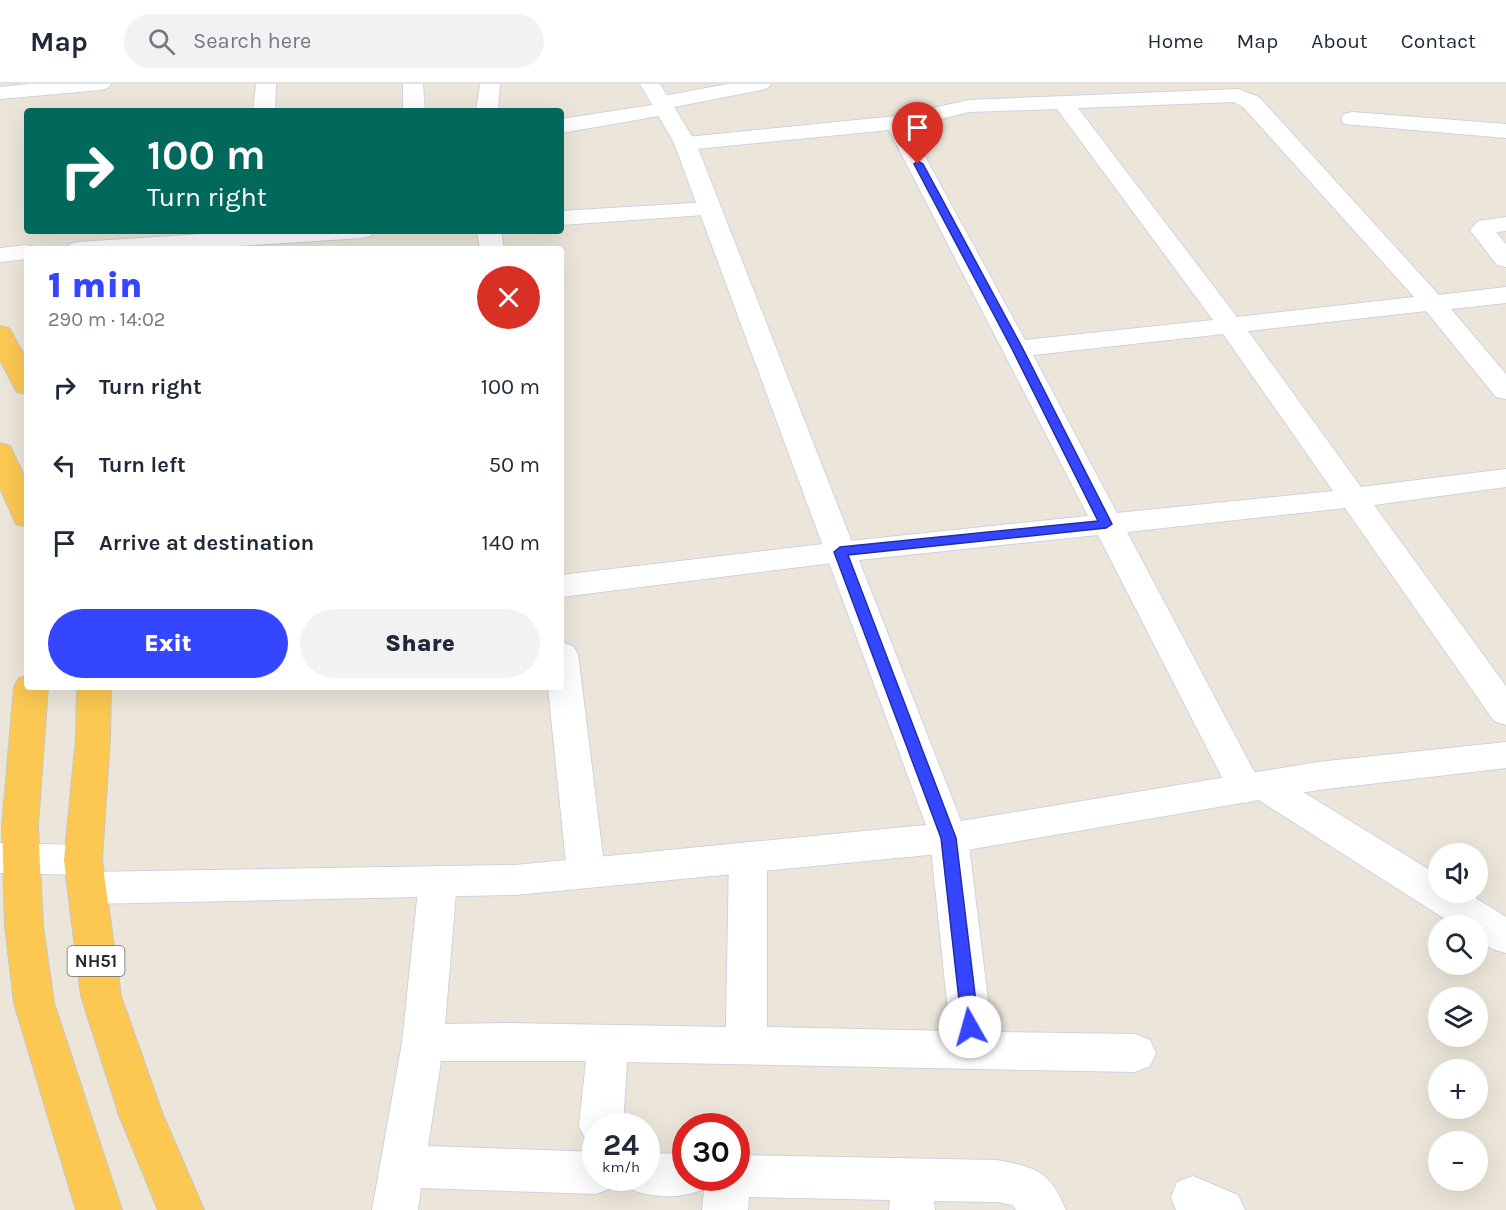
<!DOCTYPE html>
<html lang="en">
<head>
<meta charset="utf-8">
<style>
	body { margin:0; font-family:Karla,sans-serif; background:#f2f2f3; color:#1f2937; height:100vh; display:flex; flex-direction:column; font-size:22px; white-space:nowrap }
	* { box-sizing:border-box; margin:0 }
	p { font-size:20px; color:#747a83 }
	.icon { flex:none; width:33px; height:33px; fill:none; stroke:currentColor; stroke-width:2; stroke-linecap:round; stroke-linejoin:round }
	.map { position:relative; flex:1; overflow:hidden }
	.drawer { position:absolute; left:24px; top:162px; width:540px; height:444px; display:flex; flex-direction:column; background:#fff; border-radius:6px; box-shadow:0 6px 24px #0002 }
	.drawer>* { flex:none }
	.top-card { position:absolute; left:24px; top:24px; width:540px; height:126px; border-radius:6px; box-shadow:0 6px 24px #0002; background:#00695c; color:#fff; overflow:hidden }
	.controls { position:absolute; left:1428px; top:759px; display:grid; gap:12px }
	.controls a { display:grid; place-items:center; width:60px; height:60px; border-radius:50%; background:#fff; box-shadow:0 6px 24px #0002; font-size:30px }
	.speed { position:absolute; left:582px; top:1029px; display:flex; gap:12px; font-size:30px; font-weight:700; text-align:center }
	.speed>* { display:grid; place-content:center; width:78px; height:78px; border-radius:50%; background:#fff; box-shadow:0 6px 24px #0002; line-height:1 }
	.speed small { font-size:15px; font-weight:400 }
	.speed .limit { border:9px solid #d22; background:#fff; color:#111 }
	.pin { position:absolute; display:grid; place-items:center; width:51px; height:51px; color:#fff; margin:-62px -26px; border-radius:50% 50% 50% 0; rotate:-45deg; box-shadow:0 0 6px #0007 }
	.pin .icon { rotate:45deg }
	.me { position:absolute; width:66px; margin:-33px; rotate:353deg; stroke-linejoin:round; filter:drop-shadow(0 0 4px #0008) }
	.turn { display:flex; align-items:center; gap:21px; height:126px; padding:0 24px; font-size:27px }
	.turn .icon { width:78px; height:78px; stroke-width:2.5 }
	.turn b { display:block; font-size:42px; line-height:51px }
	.round { display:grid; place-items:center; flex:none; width:63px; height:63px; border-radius:32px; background:#f2f2f3 }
	.overview { display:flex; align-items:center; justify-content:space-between; height:102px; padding:0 24px }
	h1 { font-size:36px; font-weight:800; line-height:45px; color:#3446ff }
	.button { display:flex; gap:12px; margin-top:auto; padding:12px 24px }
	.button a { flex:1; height:69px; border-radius:36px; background:#3446ff; color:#fff; font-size:24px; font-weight:800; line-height:69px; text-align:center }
	.button a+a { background:#f2f2f3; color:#1f2937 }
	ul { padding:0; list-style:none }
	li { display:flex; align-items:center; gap:18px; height:78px; padding:0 24px }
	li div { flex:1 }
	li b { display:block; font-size:22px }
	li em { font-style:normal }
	header { display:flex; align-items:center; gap:36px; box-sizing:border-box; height:84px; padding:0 30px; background:#fff; border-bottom:2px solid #e0e1e3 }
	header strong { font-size:28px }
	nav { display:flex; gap:33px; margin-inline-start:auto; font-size:21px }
	.search { width:420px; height:54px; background:#f2f2f3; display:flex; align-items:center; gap:15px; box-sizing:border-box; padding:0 21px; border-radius:33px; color:#747a83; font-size:22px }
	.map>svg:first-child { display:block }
</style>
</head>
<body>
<header>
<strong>Map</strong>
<div class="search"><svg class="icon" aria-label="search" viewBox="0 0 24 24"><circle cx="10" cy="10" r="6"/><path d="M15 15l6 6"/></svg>Search here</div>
<nav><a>Home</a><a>Map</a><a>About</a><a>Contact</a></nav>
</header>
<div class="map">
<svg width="1506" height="1126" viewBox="0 0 1506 1126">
	<rect width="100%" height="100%" fill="#ece6da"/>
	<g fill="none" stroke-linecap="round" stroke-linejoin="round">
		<g stroke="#cfd1e3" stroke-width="2">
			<path id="minor" d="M30,0H111L108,4L101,6L0,15V3Z
				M256,0H276L275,27H253Z
				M403,0H423L425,27H403Z
				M480,0H500L498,27H476Z
				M728,0H771L768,4L761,6L674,23L676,25L673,30L665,31L561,49V35L652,21L653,14Z
				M1238,5L1259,13L1439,211L1506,203V219L1451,225L1506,290V315L1496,313L1426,227L1248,247L1361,403L1506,385V403L1374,421L1506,602V641L1494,637L1345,424L1127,448L1256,691L1264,688L1277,692L1438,791V808H1466L1506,833V869L1492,865L1478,855V842H1456L1257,715L1246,719L1233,715L1098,451L840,478L561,513V491L840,458L1088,432L889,46L685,66L677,64L674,59L677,54L896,32L969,16ZM1234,18L1243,23L1414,213L1237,233L1078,24ZM1057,25L1213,236L1025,256L909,43L969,28ZM1223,250L1333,407L1117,429L1033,271Z
				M1352,28L1506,40V54L1344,40L1341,35L1344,30Z
				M710,118L718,120L722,125L718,130L561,141V127Z
				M1506,133V147L1496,148L1506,160V183L1497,181L1470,146L1478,137Z
				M248,147H374L371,152L362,154L194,165H67L70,160L79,158Z
				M477,147H501L504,165H480Z
				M27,161L37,165H27V175L0,178V164Z
				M561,558L573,562L578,570L605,789L599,800L586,804L573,800L567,789L548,603H561Z
				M949,739L962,744L968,754L992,948L1135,950L1150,956L1156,969L1150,982L1135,988L627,978L623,1042H596V1060L586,1056L579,1042L586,977H441L428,1062L596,1068V1094H616L612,1104L596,1110L421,1104L418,1126H372L402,959L419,797L425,786L438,782L451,786L457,797L445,940L507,939L726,943L729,773L735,762L748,758L761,762L767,773V943L950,947L930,754L936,744Z
				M0,759L83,761L96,765L102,776L96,787L83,791L0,789Z
				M646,1069L686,1070V1094H736V1071L997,1076C1037,1084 1049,1086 1066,1126H1016L1013,1121L997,1118L934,1117L935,1126H889L890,1116L749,1113L748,1126H702L705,1097L702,1106C679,1115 653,1114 630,1105L625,1094H646Z
				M1193,1092L1238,1111L1245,1126H1176L1171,1113L1177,1098Z"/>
		</g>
		<g stroke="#cfd1e3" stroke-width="2">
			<path id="tertiary" d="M640,0H660L696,59L961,737L1318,678L1506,658V684L1318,706L949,769L515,811L87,820L74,815L68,804L74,793L87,788L515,781L926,741L674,59Z"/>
		</g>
		<g stroke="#c7c7c7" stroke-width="2">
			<path id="trunk" d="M0,242L9,244L27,276V310L17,308L0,276Z
				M0,359L10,362L27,398V443L16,440L0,404Z
				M27,592V603H48L38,742L43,842L54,919L122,1126H76L14,919L5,842L2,742L14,603L19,594Z
				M77,603H111L110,655L102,776L121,912L163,1031L204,1126H158L119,1031L81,912L64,776L76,655Z"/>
		</g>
		<use href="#minor" fill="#fff" fill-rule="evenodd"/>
		<use href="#tertiary" fill="#fff" fill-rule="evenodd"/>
		<use href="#trunk" fill="#fcc852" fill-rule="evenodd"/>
	</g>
	<path fill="#3446ff" stroke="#222ea6" stroke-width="1.5" d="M918,77L923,80L1023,265L1112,440L1106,444L848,471L956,754L979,943L976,948L970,950L964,948L962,943L941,754L834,468L840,463L1098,437L1012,265L914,80Z"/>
	<g text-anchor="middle" stroke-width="4.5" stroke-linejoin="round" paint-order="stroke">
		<rect fill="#fff" stroke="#696969" stroke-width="1.5" x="67.5" y="862" width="57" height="30" rx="4.5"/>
		<g font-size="18" font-weight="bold" fill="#292929">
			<text x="96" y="883">NH51</text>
		</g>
	</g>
</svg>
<div class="controls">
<a><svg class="icon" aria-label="sound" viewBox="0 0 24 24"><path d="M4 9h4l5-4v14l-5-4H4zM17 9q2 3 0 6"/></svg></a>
<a><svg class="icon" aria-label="search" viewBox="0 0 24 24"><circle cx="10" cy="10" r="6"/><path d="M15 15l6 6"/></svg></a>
<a><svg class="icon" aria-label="layers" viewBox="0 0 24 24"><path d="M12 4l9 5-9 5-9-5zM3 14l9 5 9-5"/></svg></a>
<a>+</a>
<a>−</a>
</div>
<div class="speed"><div>24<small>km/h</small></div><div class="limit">30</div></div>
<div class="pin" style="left:918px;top:80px;background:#d93025"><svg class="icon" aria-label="arrive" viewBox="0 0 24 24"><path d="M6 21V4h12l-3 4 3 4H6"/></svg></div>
<svg class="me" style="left:970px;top:943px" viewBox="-20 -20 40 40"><circle r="19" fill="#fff"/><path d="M0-13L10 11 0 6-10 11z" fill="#3446ff"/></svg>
<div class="top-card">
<div class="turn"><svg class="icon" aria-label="right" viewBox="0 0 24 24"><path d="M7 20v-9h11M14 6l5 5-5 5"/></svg><div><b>100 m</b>Turn right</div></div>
</div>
<section class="drawer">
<div class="overview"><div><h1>1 min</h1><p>290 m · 14:02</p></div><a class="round" style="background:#d93025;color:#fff"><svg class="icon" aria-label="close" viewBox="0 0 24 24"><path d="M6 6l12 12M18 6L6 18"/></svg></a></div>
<ul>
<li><svg class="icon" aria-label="right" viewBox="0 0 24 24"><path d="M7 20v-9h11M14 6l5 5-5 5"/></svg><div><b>Turn right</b></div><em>100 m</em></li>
<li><svg class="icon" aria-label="left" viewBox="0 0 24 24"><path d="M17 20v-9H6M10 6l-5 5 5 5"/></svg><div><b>Turn left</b></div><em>50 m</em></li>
<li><svg class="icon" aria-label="arrive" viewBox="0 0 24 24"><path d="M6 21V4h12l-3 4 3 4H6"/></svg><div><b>Arrive at destination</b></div><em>140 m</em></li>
</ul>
<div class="button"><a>Exit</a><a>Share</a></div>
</section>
</div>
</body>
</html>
